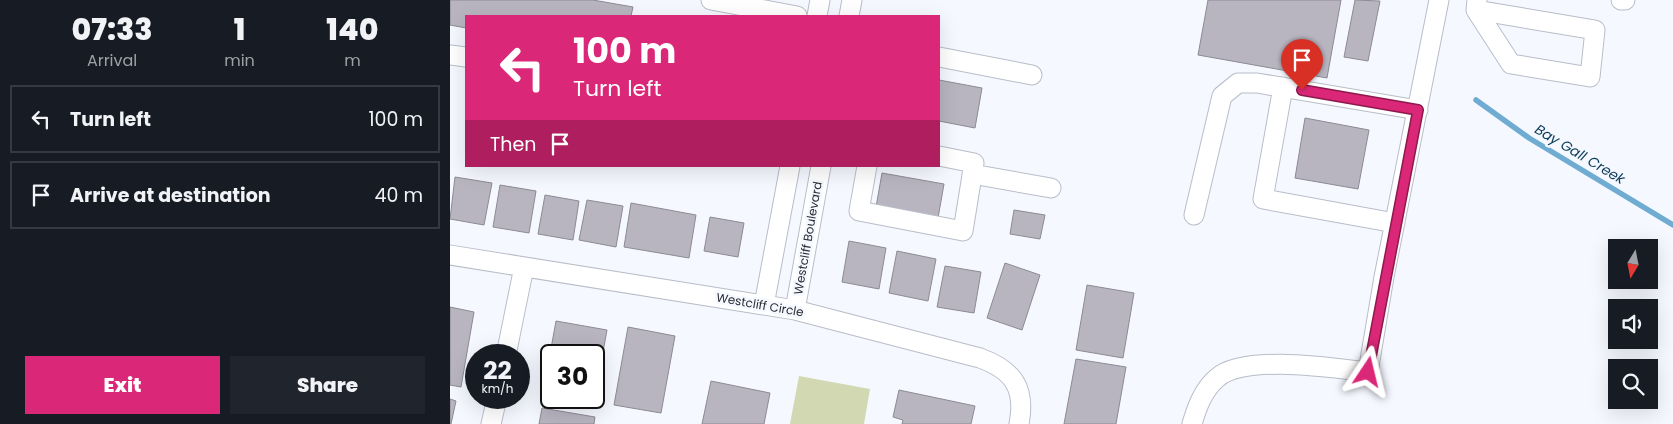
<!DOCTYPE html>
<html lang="en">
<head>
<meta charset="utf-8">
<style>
	body { margin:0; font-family:Poppins,sans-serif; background:#20242c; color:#f1f3f6; height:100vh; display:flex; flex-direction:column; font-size:19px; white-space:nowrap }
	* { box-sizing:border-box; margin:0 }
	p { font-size:16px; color:#9ea1a6 }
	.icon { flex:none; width:28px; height:28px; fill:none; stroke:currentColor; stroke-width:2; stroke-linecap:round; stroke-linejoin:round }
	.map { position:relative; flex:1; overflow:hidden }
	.drawer { display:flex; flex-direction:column; background:#171b24; width:450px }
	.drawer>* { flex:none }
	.hud { position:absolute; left:15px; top:15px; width:475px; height:152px; border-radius:0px; box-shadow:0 5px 20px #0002; background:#db2777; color:#fff; overflow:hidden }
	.needle { width:32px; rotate:190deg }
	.fabs { position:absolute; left:1158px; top:239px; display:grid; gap:10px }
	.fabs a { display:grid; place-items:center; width:50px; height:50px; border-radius:0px; background:#171b24; box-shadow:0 5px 20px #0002; font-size:25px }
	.speed { position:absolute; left:15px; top:344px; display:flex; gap:10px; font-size:25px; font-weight:700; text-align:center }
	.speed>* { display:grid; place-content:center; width:65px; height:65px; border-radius:50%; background:#171b24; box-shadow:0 5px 20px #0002; line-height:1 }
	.speed small { font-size:12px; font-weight:400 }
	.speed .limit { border:2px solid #111; border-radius:8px; background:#fff; color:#111 }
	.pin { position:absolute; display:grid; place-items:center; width:42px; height:42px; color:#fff; margin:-51px -21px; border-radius:50% 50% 50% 0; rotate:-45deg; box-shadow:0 0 5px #0007 }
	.pin .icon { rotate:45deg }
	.me { position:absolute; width:55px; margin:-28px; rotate:10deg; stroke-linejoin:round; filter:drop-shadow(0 0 4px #0008) }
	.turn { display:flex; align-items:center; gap:18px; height:105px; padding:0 25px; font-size:22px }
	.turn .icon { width:65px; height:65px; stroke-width:2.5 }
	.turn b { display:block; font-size:35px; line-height:42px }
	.then { display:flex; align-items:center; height:48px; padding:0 25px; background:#0003; gap:10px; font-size:19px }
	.eta { display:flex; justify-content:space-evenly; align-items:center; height:85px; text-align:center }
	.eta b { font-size:30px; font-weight:800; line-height:35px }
	.action { display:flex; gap:10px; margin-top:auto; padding:10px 25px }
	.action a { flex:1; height:58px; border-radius:0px; background:#db2777; color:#fff; font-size:20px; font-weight:800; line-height:58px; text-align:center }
	.action a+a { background:#20242c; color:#f1f3f6 }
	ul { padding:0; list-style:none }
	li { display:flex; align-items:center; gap:15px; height:68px; margin:0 10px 8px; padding:0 15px; border:2px solid #363941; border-radius:0px }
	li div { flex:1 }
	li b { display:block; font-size:19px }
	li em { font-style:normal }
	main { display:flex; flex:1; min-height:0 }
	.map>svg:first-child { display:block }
</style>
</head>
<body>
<main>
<section class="drawer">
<div class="eta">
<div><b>07:33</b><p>Arrival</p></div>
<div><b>1</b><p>min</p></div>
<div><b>140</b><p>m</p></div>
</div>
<ul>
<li><svg class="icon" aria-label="left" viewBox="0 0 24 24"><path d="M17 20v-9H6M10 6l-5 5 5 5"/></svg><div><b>Turn left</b></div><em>100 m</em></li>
<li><svg class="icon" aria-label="arrive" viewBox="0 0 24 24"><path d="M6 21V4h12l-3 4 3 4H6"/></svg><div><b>Arrive at destination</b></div><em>40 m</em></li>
</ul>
<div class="action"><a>Exit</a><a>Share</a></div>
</section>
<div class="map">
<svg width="1223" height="424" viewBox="0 0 1223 424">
	<rect width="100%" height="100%" fill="#f5f8ff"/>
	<path fill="#d2d8b1" d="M349,376L420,389L414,424H340Z"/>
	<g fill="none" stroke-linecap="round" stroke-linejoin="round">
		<path stroke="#70abd2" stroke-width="5.5" d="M1026,100L1079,138L1223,225"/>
	</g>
	<path fill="#b8b5c1" stroke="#8c8a94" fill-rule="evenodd" d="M0,0H143L183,7L181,16H16V28L0,25Z
		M758,0H891L877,78L748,55Z
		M905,0L930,1L918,61L894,57Z
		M489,80L532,88L525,128L489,121Z
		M855,118L919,130L908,189L845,178Z
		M432,173L494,184L488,218L426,207Z
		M5,177L42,183L34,225L0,219Z
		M50,185L86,191L79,233L43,227Z
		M95,195L129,201L123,240L88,234Z
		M137,200L173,206L166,247L129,240Z
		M181,203L246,215L239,258L174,247Z
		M564,210L595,215L590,239L560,234Z
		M260,217L294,223L288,257L254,251Z
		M399,241L436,248L429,289L392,282Z
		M447,251L486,259L478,301L439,293Z
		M555,263L590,275L572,330L537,318Z
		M495,266L531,272L524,313L487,307Z
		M637,285L684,293L673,358L626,350Z
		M0,307L24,312L11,387L0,385Z
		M106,321L157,330L143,407L92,398ZM101,355H144V398H101Z
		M178,327L225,336L211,413L164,405Z
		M626,359L676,367L666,424H614Z
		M261,381L320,393L314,424H252Z
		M449,390L525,406L521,424H452L453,420L443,417Z
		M0,399L6,401L1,424H0Z
		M92,408L145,417L144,424H89Z"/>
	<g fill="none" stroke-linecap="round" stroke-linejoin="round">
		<g stroke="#b8bdc8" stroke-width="21">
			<path id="minor" d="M261,0L347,16
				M1171,0H1175
				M1026,10L1145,30L1140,77L1061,64L1026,10L1027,0
				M367,16L370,0
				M399,16L402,0
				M0,55L16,57
				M489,57L582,75
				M833,87L813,199L945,223
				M417,166L409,211L513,231L524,163L489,156
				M522,174L601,188
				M744,215L772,96L788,83H807L968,110
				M0,255L345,310L530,358C563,370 576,388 569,424
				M314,305L340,166
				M345,310L371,166
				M56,355L74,267
				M41,424L47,398
				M742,424C747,407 753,390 767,378C794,354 883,368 918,372L934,277L989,0"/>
		</g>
		<use href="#minor" stroke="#fff" stroke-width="19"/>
	</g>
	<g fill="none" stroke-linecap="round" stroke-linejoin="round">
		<g stroke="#8e194d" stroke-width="12">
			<path id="route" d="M852,90L968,110L918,372"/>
		</g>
		<use href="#route" stroke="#db2777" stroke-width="9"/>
	</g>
	<g text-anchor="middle" stroke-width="5" stroke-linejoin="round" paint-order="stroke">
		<g font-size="12" fill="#2b2d32" stroke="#f5f8ff">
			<text transform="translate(358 238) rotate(-80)" y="4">Westcliff Boulevard</text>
			<text transform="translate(310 305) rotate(10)" y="4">Westcliff Circle</text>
		</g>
		<g font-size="14" font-style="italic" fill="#0b3c57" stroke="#f5f8ff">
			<text transform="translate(1130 154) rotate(31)" y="5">Bay Gall Creek</text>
		</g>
	</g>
</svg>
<div class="fabs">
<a><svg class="needle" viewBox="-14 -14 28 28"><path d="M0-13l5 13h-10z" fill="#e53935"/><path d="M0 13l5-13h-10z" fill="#9ea1a6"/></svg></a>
<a><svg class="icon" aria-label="sound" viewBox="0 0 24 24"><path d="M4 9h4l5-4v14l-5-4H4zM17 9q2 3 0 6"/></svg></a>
<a><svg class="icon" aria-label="search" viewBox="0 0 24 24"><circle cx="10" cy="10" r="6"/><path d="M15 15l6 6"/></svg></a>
</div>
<div class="speed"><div>22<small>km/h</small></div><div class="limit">30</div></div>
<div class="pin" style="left:852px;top:90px;background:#d93025"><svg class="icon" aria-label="arrive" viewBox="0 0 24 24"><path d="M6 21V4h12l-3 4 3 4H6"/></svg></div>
<svg class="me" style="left:918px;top:372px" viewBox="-20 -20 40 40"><path d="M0-17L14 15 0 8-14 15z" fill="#db2777" stroke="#fff" stroke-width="4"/></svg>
<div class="hud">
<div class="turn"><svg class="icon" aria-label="left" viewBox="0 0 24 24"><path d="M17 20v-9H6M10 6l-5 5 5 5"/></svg><div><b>100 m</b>Turn left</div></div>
<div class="then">Then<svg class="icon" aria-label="arrive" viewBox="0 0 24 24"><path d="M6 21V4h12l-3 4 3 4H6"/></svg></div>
</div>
</div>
</main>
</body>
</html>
